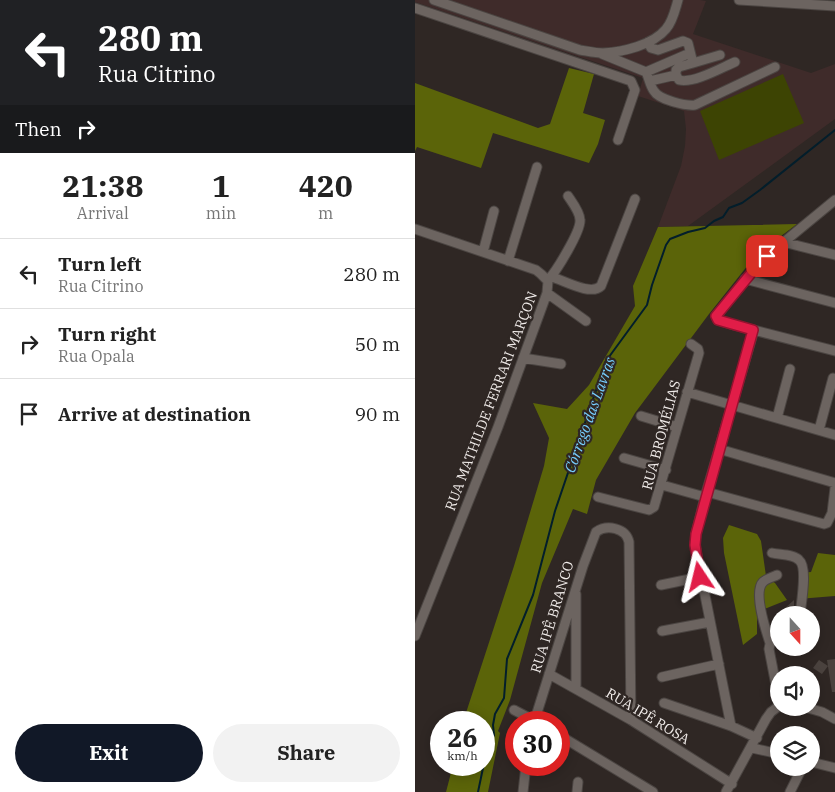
<!DOCTYPE html>
<html lang="en">
<head>
<meta charset="utf-8">
<style>
	body { margin:0; font-family:"IBM Plex Serif",serif; background:#f2f2f2; color:#222; height:100vh; display:flex; flex-direction:column; font-size:19px; white-space:nowrap }
	* { box-sizing:border-box; margin:0 }
	p { font-size:16px; color:#767676 }
	.icon { flex:none; width:28px; height:28px; fill:none; stroke:currentColor; stroke-width:2; stroke-linecap:round; stroke-linejoin:round }
	.map { position:relative; flex:1; overflow:hidden }
	.drawer { display:flex; flex-direction:column; background:#fff; width:415px }
	.drawer>* { flex:none }
	.top-card { background:#202124; color:#fff; overflow:hidden }
	.needle { width:32px; rotate:159deg }
	.buttons { position:absolute; left:355px; top:606px; display:grid; gap:10px }
	.buttons a { display:grid; place-items:center; width:50px; height:50px; border-radius:50%; background:#fff; box-shadow:0 2px 12px #0003; font-size:25px }
	.speed { position:absolute; left:15px; top:711px; display:flex; gap:10px; font-size:25px; font-weight:700; text-align:center }
	.speed>* { display:grid; place-content:center; width:65px; height:65px; border-radius:50%; background:#fff; box-shadow:0 2px 12px #0003; line-height:1 }
	.speed small { font-size:12px; font-weight:400 }
	.speed .limit { border:8px solid #d22; background:#fff; color:#111 }
	.pin { position:absolute; display:grid; place-items:center; width:42px; height:42px; color:#fff; margin:-21px; border-radius:10px; box-shadow:0 2px 8px #0006 }
	.me { position:absolute; width:55px; margin:-28px; rotate:350deg; stroke-linejoin:round; filter:drop-shadow(0 0 4px #0008) }
	.turn { display:flex; align-items:center; gap:18px; height:105px; padding:0 15px; font-size:22px }
	.turn .icon { width:65px; height:65px; stroke-width:2.5 }
	.turn b { display:block; font-size:35px; line-height:42px }
	.then { display:flex; align-items:center; height:48px; padding:0 15px; background:#0003; gap:10px; font-size:19px }
	.eta { display:flex; justify-content:space-evenly; align-items:center; height:85px; text-align:center }
	.eta b { font-size:30px; font-weight:700; line-height:35px }
	.primary-button { display:flex; gap:10px; margin-top:auto; padding:10px 15px }
	.primary-button a { flex:1; height:58px; border-radius:30px; background:#111827; color:#fff; font-size:20px; font-weight:700; line-height:58px; text-align:center }
	.primary-button a+a { background:#f2f2f2; color:#222 }
	ul { padding:0; list-style:none }
	li { display:flex; align-items:center; gap:15px; height:70px; padding:0 15px; border-top:1px solid #e0e0e0 }
	li div { flex:1 }
	li b { display:block; font-size:19px }
	li em { font-style:normal }
	main { display:flex; flex:1; min-height:0 }
	.map>svg:first-child { display:block }
</style>
</head>
<body>
<main>
<section class="drawer">
<div class="top-card">
<div class="turn"><svg class="icon" aria-label="left" viewBox="0 0 24 24"><path d="M17 20v-9H6M10 6l-5 5 5 5"/></svg><div><b>280 m</b>Rua Citrino</div></div>
<div class="then">Then<svg class="icon" aria-label="right" viewBox="0 0 24 24"><path d="M7 20v-9h11M14 6l5 5-5 5"/></svg></div>
</div>
<div class="eta">
<div><b>21:38</b><p>Arrival</p></div>
<div><b>1</b><p>min</p></div>
<div><b>420</b><p>m</p></div>
</div>
<ul>
<li><svg class="icon" aria-label="left" viewBox="0 0 24 24"><path d="M17 20v-9H6M10 6l-5 5 5 5"/></svg><div><b>Turn left</b><p>Rua Citrino</p></div><em>280 m</em></li>
<li><svg class="icon" aria-label="right" viewBox="0 0 24 24"><path d="M7 20v-9h11M14 6l5 5-5 5"/></svg><div><b>Turn right</b><p>Rua Opala</p></div><em>50 m</em></li>
<li><svg class="icon" aria-label="arrive" viewBox="0 0 24 24"><path d="M6 21V4h12l-3 4 3 4H6"/></svg><div><b>Arrive at destination</b></div><em>90 m</em></li>
</ul>
<div class="primary-button"><a>Exit</a><a>Share</a></div>
</section>
<div class="map">
<svg width="420" height="792" viewBox="0 0 420 792">
	<rect width="100%" height="100%" fill="#2f2724"/>
	<path fill="#3f2b2a" d="M0,0H285L291,1L278,34L396,73L420,64V119L273,226L243,227L266,166L270,146L271,129L269,111L223,96L228,78L0,2Z"/>
	<path fill="#3d4403" d="M368,74L389,123L304,160L285,111Z"/>
	<path fill="#5b6409" d="M154,68L179,74L168,113L190,120L183,144L174,163L78,133L66,168L2,147L0,151V83L123,128L135,124Z
		M382,224L341,255L294,314L220,413L181,480L172,514L158,509L127,583L95,700L83,731L85,733L73,792H31L38,765H69V722H48L99,566L129,466L134,438L118,403L152,409L174,385L220,306L218,286L243,227Z
		M314,525L342,534L346,541L351,576L360,583L372,600L342,612V634L328,645L309,553L308,538Z
		M403,553L420,555V596L383,599V573L396,572Z"/>
	<g fill="none" stroke-linecap="round" stroke-linejoin="round">
		<path stroke="#031e2b" stroke-width="2" d="M63,792L68,768L79,735L78,725L80,714L89,698L92,659L118,595L140,511L191,361L232,305L237,285L251,245L255,239L273,232L290,228L299,221L308,217L314,208L327,203L345,190L420,130"/>
	</g>
	<path fill="#4a423e" d="M379,600V615H372L368,610Z
		M420,659V692H417L412,660Z
		M404,660L413,666L407,674L398,668Z"/>
	<g fill="none" stroke-linecap="round" stroke-linejoin="round">
		<g stroke="#4b4542" stroke-width="11">
			<path id="minor" d="M19,0L165,50C172,51 180,53 188,53C208,52 238,45 251,29C258,21 260,10 263,0
				M324,0L420,6
				M0,8L216,81L220,90L203,140
				M233,42L236,48L243,50L268,41L273,43L278,63L264,67L261,70V75L264,80C278,84 306,68 320,62
				M187,54L231,72C234,78 235,86 239,91C244,100 271,106 280,105L360,67
				M278,63L305,55
				M231,72L275,53
				M235,81L261,75
				M420,200L352,256L342,266L301,316L303,320L319,325L420,351
				M0,229L121,270L126,274L133,281L132,293L83,427L0,636
				M368,242L420,255
				M68,252L79,211
				M93,261L122,167
				M137,277C150,281 176,296 186,286L220,199
				M134,279C142,270 166,231 165,220C165,212 157,202 153,196
				M330,279L420,303
				M132,293L171,321
				M108,358L146,364
				M272,392L420,435
				M226,416L262,427
				M362,418L375,369
				M404,430L418,378
				M304,449L420,483
				M209,458L251,470
				M247,485L290,497
				M292,492L409,524L412,523L417,513L420,488
				M183,497L234,510L239,507L284,353L283,349L276,344
				M357,553C365,555 378,554 384,560C393,567 386,604 385,615
				M246,585L285,577
				M247,631L295,622
				M364,634L356,639L354,649L364,701
				M355,643C351,631 338,592 348,582C351,579 358,577 362,575
				M134,674L216,720L317,784
				M247,677L304,664
				M161,688V594
				M249,703L316,726L342,738
				M393,708L407,712L420,719
				M99,710L122,722
				M118,720L121,716L168,566L181,532C192,524 211,528 214,542L216,720
				M316,726L280,545L281,534L290,497L339,330
				M144,735L238,792
				M337,748L364,754
				M396,762L420,768
				M108,792L111,765
				M162,792L163,782
				M311,792L351,719L356,712L364,706
				M375,792L387,768"/>
		</g>
		<use href="#minor" stroke="#6c6460" stroke-width="9"/>
	</g>
	<g fill="none" stroke-linecap="round" stroke-linejoin="round">
		<g stroke="#92132f" stroke-width="12">
			<path id="route" d="M285,577L280,545L281,534L338,330L303,320L301,316L342,266L352,256"/>
		</g>
		<use href="#route" stroke="#e11d48" stroke-width="9"/>
	</g>
	<g text-anchor="middle" stroke-width="4.5" stroke-linejoin="round" paint-order="stroke">
		<g font-size="14" fill="#f1ecea" stroke="#2f2724">
			<text transform="translate(76 401) rotate(-69)" y="5">RUA MATHILDE FERRARI MARÇON</text>
			<text transform="translate(246 435) rotate(-75)" y="5">RUA BROMÉLIAS</text>
			<text transform="translate(137 617) rotate(-73)" y="5">RUA IPÊ BRANCO</text>
			<text transform="translate(233 716) rotate(31)" y="5">RUA IPÊ ROSA</text>
		</g>
		<g font-size="15" font-style="italic" fill="#76cefe" stroke="#2f2724">
			<text transform="translate(175 415) rotate(-70)" y="5">Córrego das Lavras</text>
		</g>
	</g>
</svg>
<div class="buttons">
<a><svg class="needle" viewBox="-14 -14 28 28"><path d="M0-13l5 13h-10z" fill="#e53935"/><path d="M0 13l5-13h-10z" fill="#767676"/></svg></a>
<a><svg class="icon" aria-label="sound" viewBox="0 0 24 24"><path d="M4 9h4l5-4v14l-5-4H4zM17 9q2 3 0 6"/></svg></a>
<a><svg class="icon" aria-label="layers" viewBox="0 0 24 24"><path d="M12 4l9 5-9 5-9-5zM3 14l9 5 9-5"/></svg></a>
</div>
<div class="speed"><div>26<small>km/h</small></div><div class="limit">30</div></div>
<div class="pin" style="left:352px;top:256px;background:#d93025"><svg class="icon" aria-label="arrive" viewBox="0 0 24 24"><path d="M6 21V4h12l-3 4 3 4H6"/></svg></div>
<svg class="me" style="left:285px;top:577px" viewBox="-20 -20 40 40"><path d="M0-17L14 15 0 8-14 15z" fill="#e11d48" stroke="#fff" stroke-width="4"/></svg>
</div>
</main>
</body>
</html>
